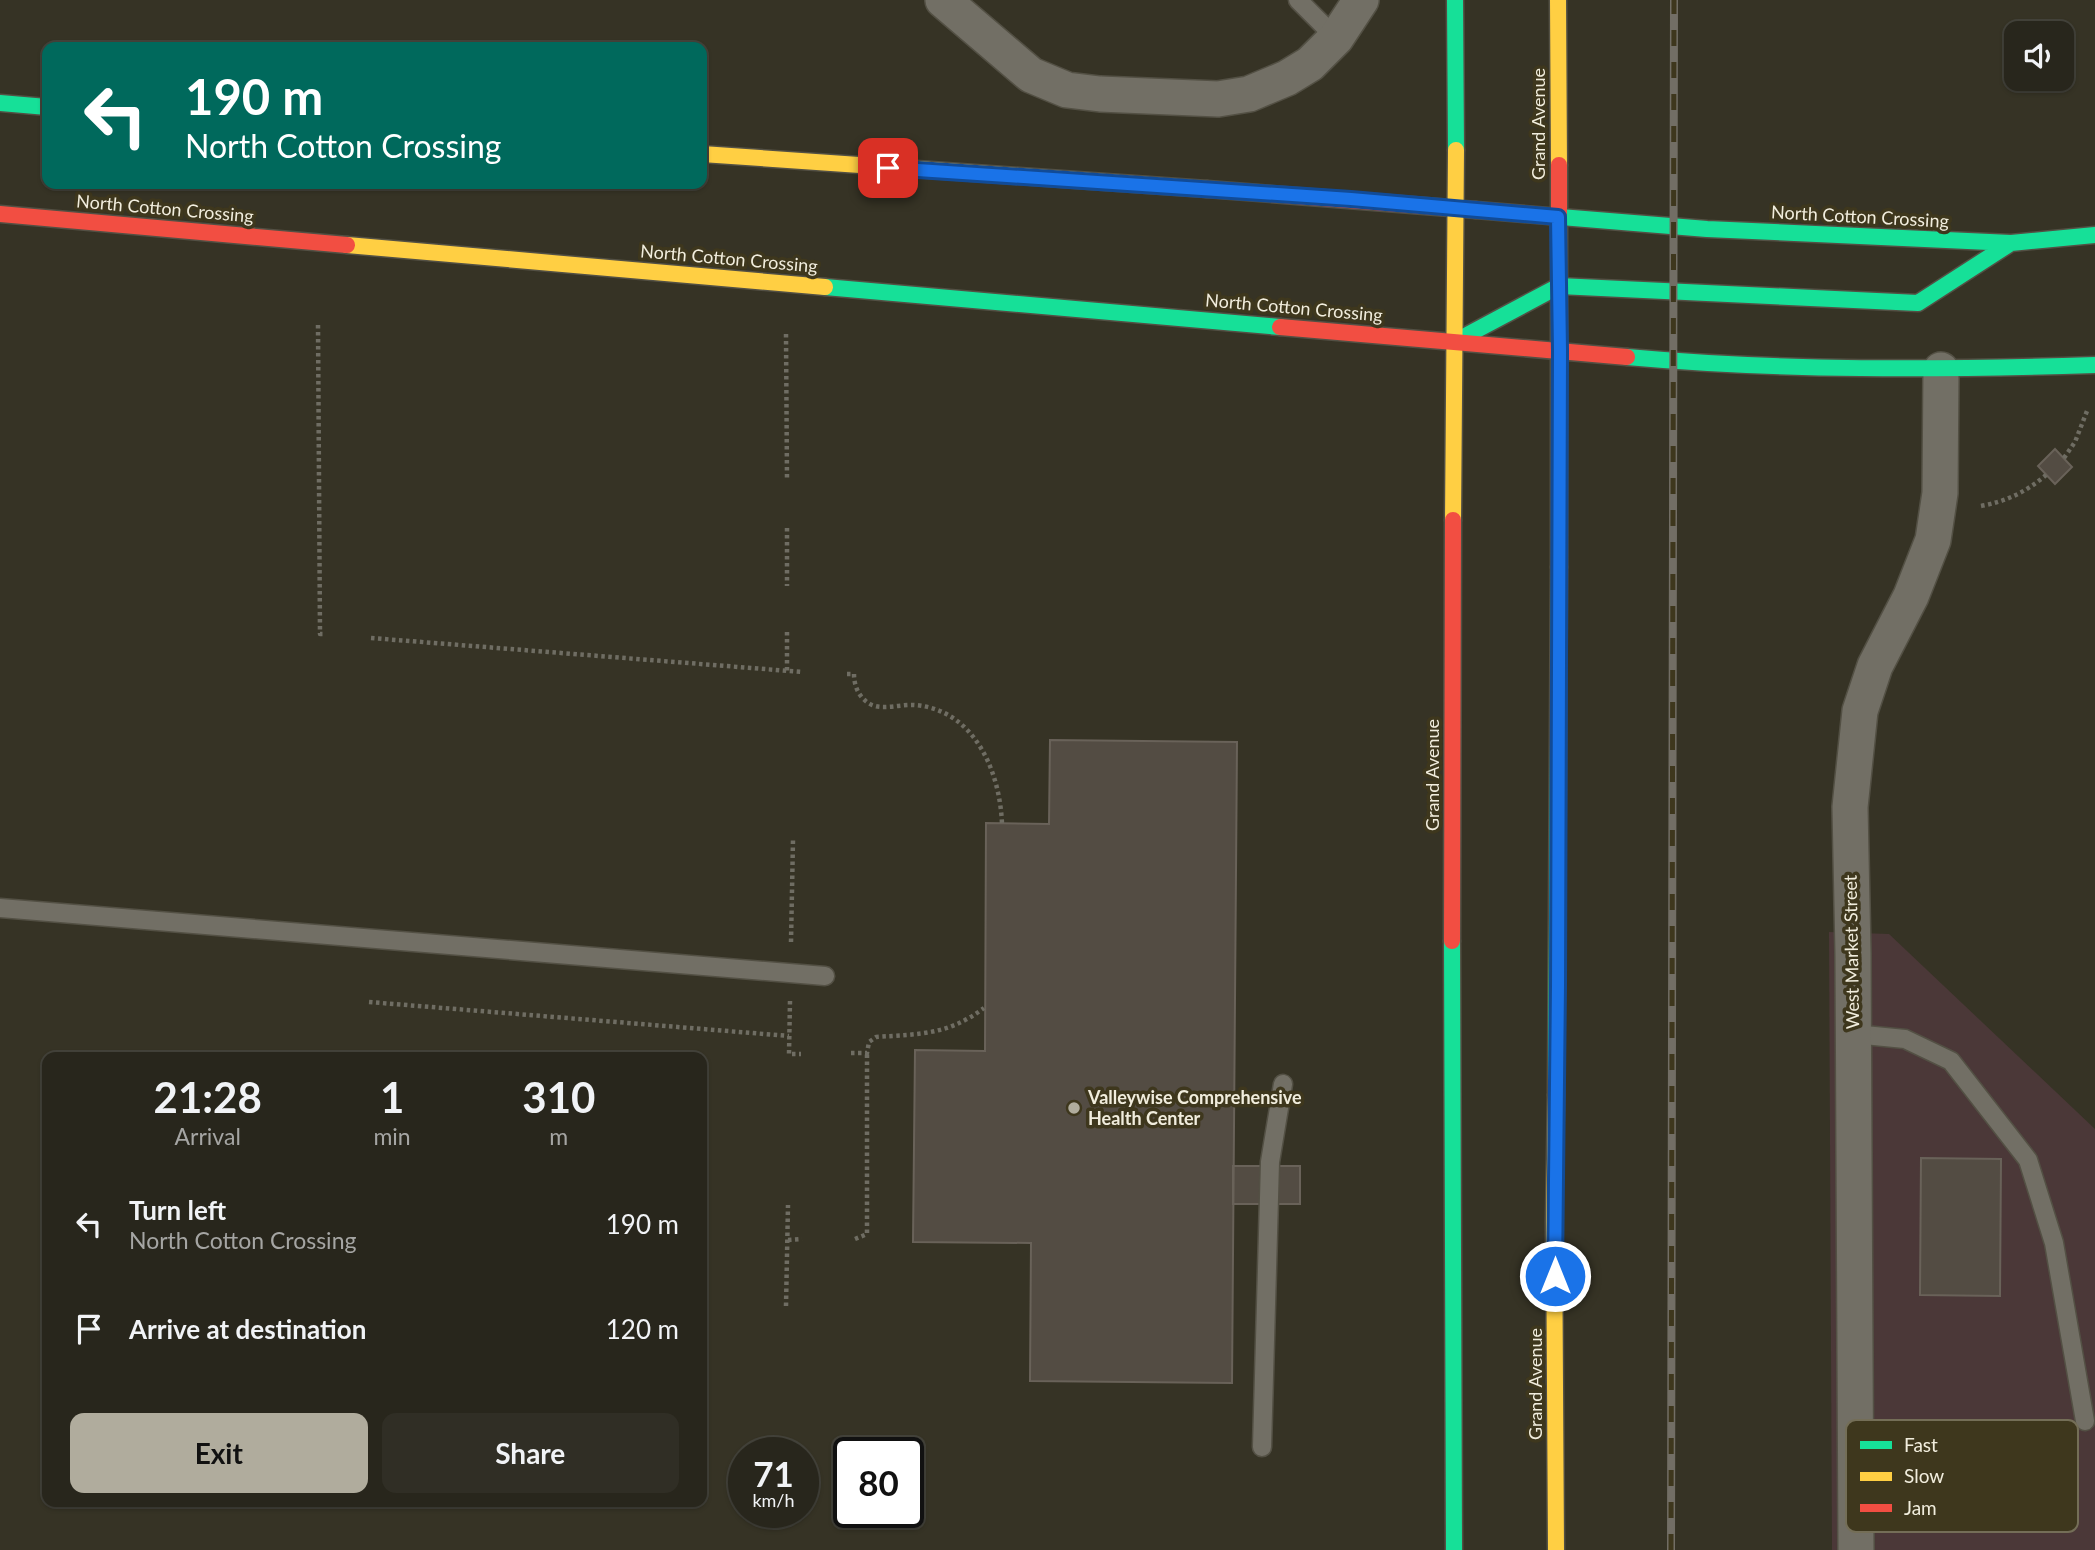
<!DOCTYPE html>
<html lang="en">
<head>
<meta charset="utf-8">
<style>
	body { margin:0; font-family:Lato,sans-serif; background:#302e25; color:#f1f3f6; height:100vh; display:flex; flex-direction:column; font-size:26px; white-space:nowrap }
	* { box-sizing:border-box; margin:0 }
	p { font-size:23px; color:#a5a5a3 }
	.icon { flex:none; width:38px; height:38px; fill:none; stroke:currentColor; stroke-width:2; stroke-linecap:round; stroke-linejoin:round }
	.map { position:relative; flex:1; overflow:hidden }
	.drawer { position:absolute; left:42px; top:1052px; width:665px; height:455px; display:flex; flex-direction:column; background:#28261c; border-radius:14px; box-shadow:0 2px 5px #0004,0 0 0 2px #44433b }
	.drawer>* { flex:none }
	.hud { position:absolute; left:42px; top:42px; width:665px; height:147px; border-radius:14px; box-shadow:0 2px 5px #0004,0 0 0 2px #44433b; background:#00695c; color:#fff; overflow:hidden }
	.tools { position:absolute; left:2004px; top:21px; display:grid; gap:14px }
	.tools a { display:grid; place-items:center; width:70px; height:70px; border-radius:14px; background:#28261c; box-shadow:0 2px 5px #0004,0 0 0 2px #44433b; font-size:35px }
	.speed { position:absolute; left:728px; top:1437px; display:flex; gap:14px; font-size:35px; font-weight:700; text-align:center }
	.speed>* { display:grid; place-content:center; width:91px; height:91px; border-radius:50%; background:#28261c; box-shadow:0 2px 5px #0004,0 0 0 2px #44433b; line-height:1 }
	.speed small { font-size:18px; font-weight:400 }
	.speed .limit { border:4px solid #111; border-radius:10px; background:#fff; color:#111 }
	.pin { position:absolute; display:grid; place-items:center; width:60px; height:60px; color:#fff; margin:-30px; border-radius:14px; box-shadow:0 4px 10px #0006 }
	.me { position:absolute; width:77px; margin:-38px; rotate:0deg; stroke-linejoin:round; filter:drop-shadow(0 0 5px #0008) }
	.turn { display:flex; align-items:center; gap:24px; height:147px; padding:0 28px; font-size:32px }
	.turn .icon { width:91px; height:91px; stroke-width:2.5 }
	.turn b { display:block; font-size:49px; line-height:60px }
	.eta { display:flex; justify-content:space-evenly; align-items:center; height:119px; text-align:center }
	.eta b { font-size:42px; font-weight:700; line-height:49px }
	.primary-button { display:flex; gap:14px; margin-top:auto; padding:14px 28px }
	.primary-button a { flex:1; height:80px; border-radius:14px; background:#b0ac9d; color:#111; font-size:28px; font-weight:700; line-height:80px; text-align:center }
	.primary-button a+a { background:#302e25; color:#f1f3f6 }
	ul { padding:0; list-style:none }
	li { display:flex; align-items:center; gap:21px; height:105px; padding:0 28px }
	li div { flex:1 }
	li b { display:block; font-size:26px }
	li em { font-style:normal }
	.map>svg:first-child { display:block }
</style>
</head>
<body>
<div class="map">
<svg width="2095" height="1550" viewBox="0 0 2095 1550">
	<rect width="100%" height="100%" fill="#363325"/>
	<path fill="#4b3838" d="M1829,932L1889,934L2095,1129V1550H1832Z"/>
	<path fill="#534c43" stroke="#696259" stroke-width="2" d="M2055,449L2072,467L2055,484L2038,466Z
		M1050,740L1237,742L1232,1383L1030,1381L1031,1243L913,1242L915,1050L985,1051L986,823L1049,824Z
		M1921,1158L2001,1159L2000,1296L1920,1295Z
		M1233,1166H1300V1204H1233Z"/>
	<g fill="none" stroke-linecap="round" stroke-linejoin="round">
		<g stroke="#535044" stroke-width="21">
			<path id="lane" d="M1298,0L1336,38
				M0,908L825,976
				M1854,1034L1905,1039L1951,1061L2028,1160L2054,1243L2085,1421
				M1262,1447L1270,1162L1283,1084"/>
		</g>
		<g stroke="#535044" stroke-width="38">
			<path id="street" d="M943,0L1031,75L1067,90L1100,94L1218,99L1249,94L1287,78L1310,64L1336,38L1361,0
				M1856,1550L1853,953L1850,807L1860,711L1875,666L1911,596L1933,540L1940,493L1941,370"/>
		</g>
		<g stroke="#535044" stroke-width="19">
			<path id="fast" d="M1455,0L1456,150
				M0,103L47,107
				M1476,210L1707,229L2011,243L2095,235
				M825,287L1280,327
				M1456,341L1559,286L1918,303L2011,243
				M1627,357C1783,371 1939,370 2095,365
				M1452,941L1454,1550
				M1556,1095L1559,567"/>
		</g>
		<g stroke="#535044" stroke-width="19">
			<path id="slow" d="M1558,0L1559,165
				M702,154L1207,189
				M347,245L825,287
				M1453,520L1456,150
				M1556,1550L1554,1222L1556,1095"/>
		</g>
		<g stroke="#535044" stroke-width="19">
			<path id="jam" d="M1559,165V567
				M1207,189L1476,210
				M0,214L347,245
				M1280,327L1627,357
				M1452,941L1453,520"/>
		</g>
		<path stroke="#6f6d63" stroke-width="4.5" stroke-dasharray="3.5 3.5" stroke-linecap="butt" d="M318,325L320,634H326
			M786,334L787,479
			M2064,458L2075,442L2087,411
			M1981,506C2007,501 2026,492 2046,475
			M787,528V586
			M787,632V672
			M371,638L802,672
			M847,674H854C854,686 859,699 872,705C884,710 901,704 915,705C975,710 1000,772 1002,824
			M791,942L793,840
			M790,1001L789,1054H801
			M369,1002L789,1036
			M851,1053H867L869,1042L876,1037C920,1034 948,1035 984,1008
			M855,1239L867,1234V1053
			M788,1240L802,1239
			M786,1306L788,1205"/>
		<use href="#lane" stroke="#726f65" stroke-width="18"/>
		<use href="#street" stroke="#726f65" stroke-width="35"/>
		<use href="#fast" stroke="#16e098" stroke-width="16"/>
		<use href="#slow" stroke="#ffcf43" stroke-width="16"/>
		<use href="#jam" stroke="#f24e42" stroke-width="16"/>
		<g stroke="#726e65" stroke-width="8">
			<path id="rail" d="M1671,1550L1674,0"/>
		</g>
		<use href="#rail" stroke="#3e371d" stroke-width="5" stroke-dasharray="16" stroke-linecap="butt"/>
	</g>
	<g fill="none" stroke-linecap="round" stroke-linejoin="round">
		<g stroke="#114b97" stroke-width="18">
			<path id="route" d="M888,168L1351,199L1558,217L1560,350L1558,986L1555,1276"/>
		</g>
		<use href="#route" stroke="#1a73e8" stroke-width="12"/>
	</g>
	<circle fill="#b0ac9d" stroke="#3e371d" stroke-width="2.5" cx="1074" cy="1108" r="7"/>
	<g text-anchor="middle" stroke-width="7" stroke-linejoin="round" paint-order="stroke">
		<g font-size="18" fill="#f1eddd" stroke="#3e371d">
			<text transform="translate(1539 124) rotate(-90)" y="6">Grand Avenue</text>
			<text transform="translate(165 209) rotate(5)" y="6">North Cotton Crossing</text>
			<text transform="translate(1860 217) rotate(3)" y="6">North Cotton Crossing</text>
			<text transform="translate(729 259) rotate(5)" y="6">North Cotton Crossing</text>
			<text transform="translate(1294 308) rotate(5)" y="6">North Cotton Crossing</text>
			<text transform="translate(1433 775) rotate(-90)" y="6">Grand Avenue</text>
			<text transform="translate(1852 952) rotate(-91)" y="6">West Market Street</text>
			<text transform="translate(1536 1384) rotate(-90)" y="6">Grand Avenue</text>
		</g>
		<g font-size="18" font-weight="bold" fill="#f1eddd" stroke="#3e371d" text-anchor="start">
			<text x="1088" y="1104">Valleywise Comprehensive<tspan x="1088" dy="21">Health Center</tspan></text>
		</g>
	</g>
	<rect x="1846" y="1420" width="232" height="112" rx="10" fill="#3e371d" stroke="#746e57" stroke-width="2"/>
	<rect x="1860" y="1441" width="32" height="8" fill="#16e098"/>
	<rect x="1860" y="1472" width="32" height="9" fill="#ffcf43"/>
	<rect x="1860" y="1504" width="32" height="8" fill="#f24e42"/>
	<g font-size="19" fill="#f1eddd">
		<text x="1904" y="1452">Fast</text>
		<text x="1904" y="1483">Slow</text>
		<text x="1904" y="1515">Jam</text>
	</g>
</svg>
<div class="tools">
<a><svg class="icon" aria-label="sound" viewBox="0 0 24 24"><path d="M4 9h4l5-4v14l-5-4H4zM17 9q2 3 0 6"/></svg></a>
</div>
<div class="speed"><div>71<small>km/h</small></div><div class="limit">80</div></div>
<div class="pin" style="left:888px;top:168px;background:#d93025"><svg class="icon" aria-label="arrive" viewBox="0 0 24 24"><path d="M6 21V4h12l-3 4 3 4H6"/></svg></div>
<svg class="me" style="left:1555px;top:1276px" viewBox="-20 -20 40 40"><circle r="17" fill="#1a73e8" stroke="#fff" stroke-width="3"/><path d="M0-11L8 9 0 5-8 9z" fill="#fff"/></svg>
<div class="hud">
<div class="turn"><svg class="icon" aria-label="left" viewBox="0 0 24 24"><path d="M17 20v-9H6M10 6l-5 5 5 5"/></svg><div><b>190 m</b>North Cotton Crossing</div></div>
</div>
<section class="drawer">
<div class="eta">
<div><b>21:28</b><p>Arrival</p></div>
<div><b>1</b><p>min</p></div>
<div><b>310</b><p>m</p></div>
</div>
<ul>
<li><svg class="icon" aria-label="left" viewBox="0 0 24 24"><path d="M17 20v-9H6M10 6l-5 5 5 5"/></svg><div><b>Turn left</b><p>North Cotton Crossing</p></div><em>190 m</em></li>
<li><svg class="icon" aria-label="arrive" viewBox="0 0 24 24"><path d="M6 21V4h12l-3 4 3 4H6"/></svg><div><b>Arrive at destination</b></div><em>120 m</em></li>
</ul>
<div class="primary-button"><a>Exit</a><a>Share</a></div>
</section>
</div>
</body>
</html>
